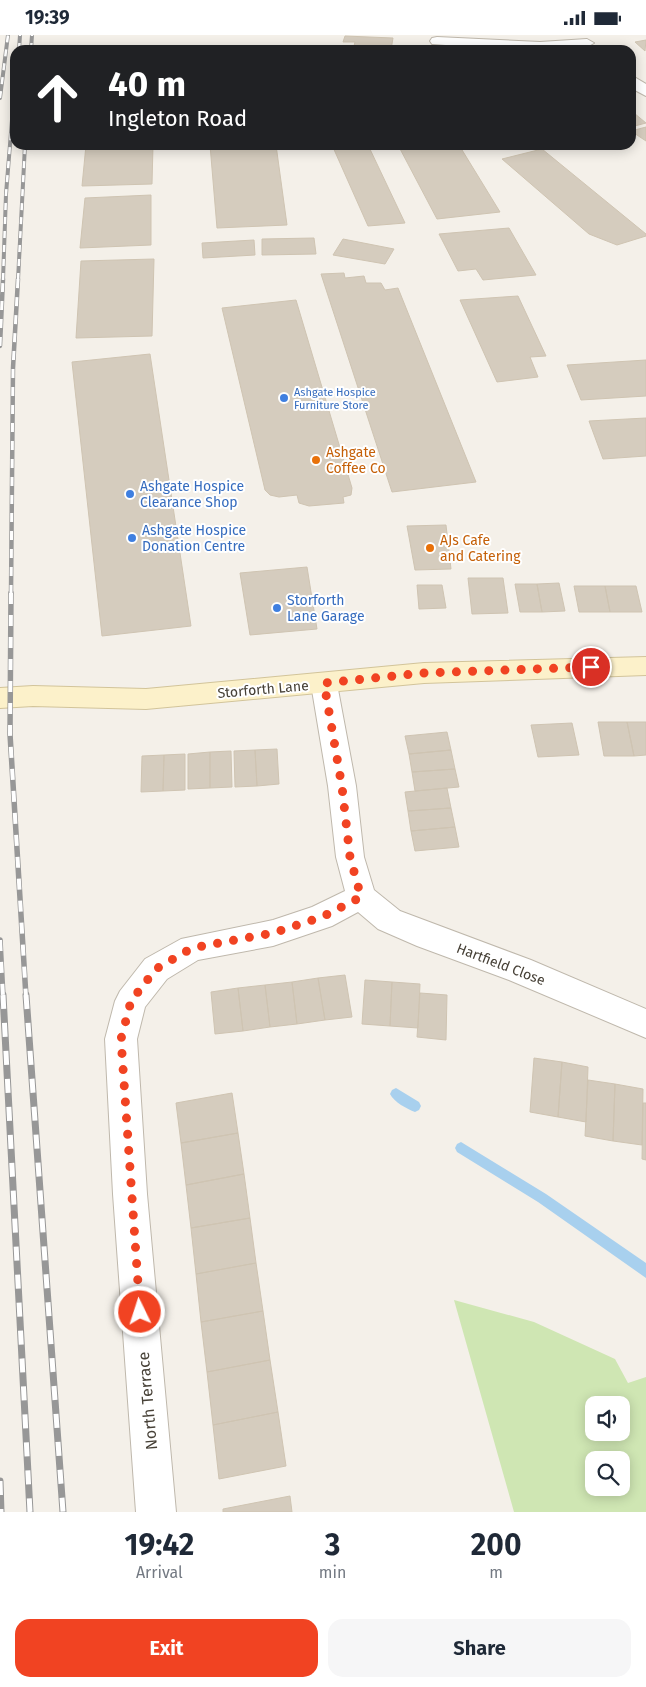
<!DOCTYPE html>
<html lang="en">
<head>
<meta charset="utf-8">
<style>
	body { margin:0; font-family:"Fira Sans",sans-serif; background:#f6f6f7; color:#1f2937; height:100vh; display:flex; flex-direction:column; font-size:19px; white-space:nowrap }
	* { box-sizing:border-box; margin:0 }
	p { font-size:16px; color:#747a83 }
	.icon { flex:none; width:28px; height:28px; fill:none; stroke:currentColor; stroke-width:2; stroke-linecap:round; stroke-linejoin:round }
	.map { position:relative; height:1477px; overflow:hidden }
	.sheet { display:flex; flex-direction:column; background:#fff; flex:1 }
	.sheet>* { flex:none }
	.banner { position:absolute; left:10px; top:10px; width:626px; height:105px; border-radius:15px; box-shadow:0 2px 12px #0003; background:#202124; color:#fff; overflow:hidden }
	.buttons { position:absolute; left:585px; top:1361px; display:grid; gap:10px }
	.buttons a { display:grid; place-items:center; width:45px; height:45px; border-radius:10px; background:#fff; box-shadow:0 2px 12px #0003; font-size:25px }
	.pin { position:absolute; display:grid; place-items:center; width:42px; height:42px; color:#fff; margin:-21px; border:2px solid #fff; border-radius:50%; box-shadow:0 1px 5px #0007 }
	.me { position:absolute; width:55px; margin:-28px; rotate:356deg; stroke-linejoin:round; filter:drop-shadow(0 0 4px #0008) }
	.turn { display:flex; align-items:center; gap:18px; height:105px; padding:0 15px; font-size:22px }
	.turn .icon { width:65px; height:65px; stroke-width:2.5 }
	.turn b { display:block; font-size:35px; line-height:42px }
	.eta { display:flex; justify-content:space-evenly; align-items:center; height:85px; text-align:center }
	.eta b { font-size:30px; font-weight:700; line-height:35px }
	.button { display:flex; gap:10px; margin-top:auto; padding:10px 15px }
	.button a { flex:1; height:58px; border-radius:15px; background:#f14322; color:#fff; font-size:20px; font-weight:700; line-height:58px; text-align:center }
	.button a+a { background:#f6f6f7; color:#1f2937 }
	.status { display:flex; justify-content:space-between; align-items:center; height:35px; padding:0 25px; background:#fff; direction:ltr }
	.status svg { height:14px; fill:currentColor }
	.map>svg:first-child { display:block }
</style>
</head>
<body>
<div class="status"><b>19:39</b><svg viewBox="0 0 49 12"><path d="M0 12V9h3v3zM5 12V6h3v6zM10 12V3h3v9zM15 12V0h3v12zM26 1h20v11H26zM47 4h2v5h-2z"/></svg></div>
<div class="map">
<svg width="646" height="1477" viewBox="0 0 646 1477">
	<rect width="100%" height="100%" fill="#f4f0e9"/>
	<path fill="#cfe6b3" fill-rule="evenodd" d="M454,1265L534,1287L615,1324L628,1348L646,1342V1477H514ZM594,1370H621V1398H594ZM594,1425H621V1452H594Z"/>
	<g fill="none" stroke-linecap="round" stroke-linejoin="round">
		<path fill="#a8d0ee" fill-rule="evenodd" d="M396,1053L419,1067L421,1071L419,1075L415,1077C407,1074 394,1067 390,1059L392,1055Z
			M461,1107L546,1159L646,1228V1243L538,1167L457,1117L455,1113L457,1109Z"/>
	</g>
	<path fill="#d5ccbe" stroke="#cfc4b2" d="M345,1L393,3L391,15H353L355,7H343Z
		M646,5L645,16L635,7Z
		M631,78H634L646,88L631,92Z
		M646,92V106L631,96Z
		M86,110H153L152,149L82,151Z
		M210,110H276L287,190L217,193Z
		M332,110H368L405,188L368,191Z
		M398,110H459L500,177L437,184Z
		M542,114L646,199V201L617,210L589,199L502,124Z
		M151,160V210L80,213L85,163Z
		M509,193L536,240L483,245L476,234L458,236L439,199Z
		M314,203L316,219L262,220V204Z
		M343,204L394,214L385,229L333,220Z
		M254,205L255,220L203,223L202,208Z
		M154,224L152,301L76,303L81,226Z
		M344,238L345,243L364,241L366,248H381L385,255L398,253L476,447L392,457L321,239Z
		M518,261L546,321L530,322L538,342L497,347L460,265Z
		M296,265L352,453L351,460L343,462L344,468L309,471L299,468L297,460L279,462L270,460L265,455L222,273Z
		M150,319L191,591L102,601L72,327Z
		M646,325V361L581,365L567,330Z
		M646,383V421L603,424L589,386Z
		M446,490L451,534L415,535L407,491Z
		M307,532L317,594L250,600L240,538Z
		M468,543H503L508,578L472,579Z
		M559,548L565,576L542,577L537,549Z
		M515,549H537L542,577H520Z
		M417,550H442L446,573L419,574Z
		M574,551H605L610,577H579Z
		M605,551H636L642,577H610Z
		M598,687H627L634,721H604Z
		M627,687H646V720L634,721Z
		M572,688L579,720L538,722L531,690Z
		M447,697L451,715L409,719L405,701Z
		M277,714L279,749L257,751L255,715Z
		M255,715L257,751L235,752L234,716Z
		M451,715L455,734L412,737L409,719Z
		M231,716L232,752L210,753V717Z
		M210,717V753L188,754V719Z
		M185,719V755L163,756L164,720Z
		M164,720L163,756L141,757L142,721Z
		M455,734L459,752L415,756L412,737Z
		M447,753L451,773L408,776L405,757Z
		M451,773L455,792L411,796L408,776Z
		M455,792L459,812L415,816L411,796Z
		M345,940L352,982L325,985L318,943Z
		M318,943L325,985L297,989L292,947Z
		M365,945L392,947L390,991L362,989Z
		M292,947L297,989L270,992L265,950Z
		M392,947L420,949L418,993L390,991Z
		M265,950L270,992L243,996L238,953Z
		M238,953L243,996L215,999L211,957Z
		M420,958L447,960L446,1005L417,1002Z
		M534,1023L562,1027L558,1082L530,1077Z
		M562,1027L588,1032L586,1087L558,1082Z
		M588,1045L615,1049L613,1106L585,1101Z
		M615,1049L643,1054L642,1110L613,1106Z
		M232,1058L238,1098L181,1108L176,1068Z
		M643,1068H646V1125L642,1124Z
		M238,1098L244,1139L186,1150L181,1108Z
		M244,1139L250,1183L191,1193L186,1150Z
		M250,1183L256,1228L196,1239L191,1193Z
		M256,1228L263,1276L201,1287L196,1239Z
		M263,1276L270,1325L207,1337L201,1287Z
		M270,1325L278,1377L213,1390L207,1337Z
		M278,1377L286,1431L219,1444L213,1390Z
		M290,1461L292,1477H223V1474Z"/>
	<g fill="none" stroke-linecap="round" stroke-linejoin="round">
		<g stroke="#bfb8ac" stroke-width="2">
			<path id="street" d="M437,2L540,7L587,4L594,8L587,12L514,15L432,9L430,6L432,3Z
				M631,40L646,49V61L631,53Z
				M324,639L333,642L337,649L356,751L364,822L374,855L400,876L531,925L646,974V1003L509,945L417,911L378,894L358,877L332,891L273,911L198,925L167,944L145,972L137,1004L147,1159L176,1477H136L113,1159L105,1004L115,966L120,956L145,924L181,904L273,885L312,872L345,856L336,822L328,751L311,649L315,642Z"/>
		</g>
		<g stroke="#d2c49a" stroke-width="2">
			<path id="secondary" d="M646,622V640L424,648L146,674L33,671L0,673V653L33,651L146,654L424,628Z"/>
		</g>
		<use href="#street" fill="#fff" fill-rule="evenodd"/>
		<use href="#secondary" fill="#fcf1ca" fill-rule="evenodd"/>
		<g stroke="#979797" stroke-width="4">
			<path id="rail-far3" d="M19,15L20,0
				M31,15L32,0
				M0,63L8,0
				M3,245L6,159L15,48
				M18,245L25,110"/>
		</g>
		<g stroke="#979797" stroke-width="4.5">
			<path id="rail-far2" d="M0,311L3,244
				M11,559L13,333L18,244"/>
		</g>
		<g stroke="#979797" stroke-width="5.5">
			<path id="rail-far1" d="M11,558L10,699L26,962
				M0,905L3,962"/>
		</g>
		<g stroke="#979797" stroke-width="7">
			<path id="rail" d="M3,960L30,1477
				M26,960L63,1477
				M0,1446L1,1477"/>
		</g>
		<use href="#rail-far3" stroke="#fff" stroke-width="2.5" stroke-dasharray="7" stroke-linecap="butt"/>
		<use href="#rail-far2" stroke="#fff" stroke-width="3" stroke-dasharray="9" stroke-linecap="butt"/>
		<use href="#rail-far1" stroke="#fff" stroke-width="4" stroke-dasharray="11" stroke-linecap="butt"/>
		<use href="#rail" stroke="#fff" stroke-width="5" stroke-dasharray="14" stroke-linecap="butt"/>
	</g>
	<g fill="none" stroke-linecap="round" stroke-linejoin="round">
		<path stroke="#f14322" stroke-width="9" stroke-dasharray="0 16.2" d="M140,1277L121,1004L131,966L156,934L192,913L273,898L322,882L361,862L350,822L342,752L324,648L424,638L591,632"/>
	</g>
	<g fill="#3f7fe0" stroke="#fff" stroke-width="2">
		<circle cx="284" cy="363" r="5"/>
		<circle cx="130" cy="459" r="5"/>
		<circle cx="132" cy="503" r="5"/>
		<circle cx="277" cy="573" r="5"/>
	</g>
	<g fill="#e8710a" stroke="#fff" stroke-width="2">
		<circle cx="316" cy="425" r="5"/>
		<circle cx="430" cy="513" r="5"/>
	</g>
	<g text-anchor="middle" stroke-width="4" stroke-linejoin="round" paint-order="stroke">
		<g font-size="11" fill="#366cbe" stroke="#fff" text-anchor="start">
			<text x="294" y="361">Ashgate Hospice<tspan x="294" dy="13">Furniture Store</tspan></text>
		</g>
		<g font-size="14" fill="#c56008" stroke="#fff" text-anchor="start">
			<text x="326" y="422">Ashgate<tspan x="326" dy="16">Coffee Co</tspan></text>
			<text x="440" y="510">AJs Cafe<tspan x="440" dy="16">and Catering</tspan></text>
		</g>
		<g font-size="14" fill="#366cbe" stroke="#fff" text-anchor="start">
			<text x="140" y="456">Ashgate Hospice<tspan x="140" dy="16">Clearance Shop</tspan></text>
			<text x="142" y="500">Ashgate Hospice<tspan x="142" dy="16">Donation Centre</tspan></text>
			<text x="287" y="570">Storforth<tspan x="287" dy="16">Lane Garage</tspan></text>
		</g>
		<g font-size="14" fill="#474137" stroke="#fff">
			<text transform="translate(263 654) rotate(-5)" y="5">Storforth Lane</text>
			<text transform="translate(501 929) rotate(21)" y="5">Hartfield Close</text>
		</g>
		<g font-size="16" fill="#474137" stroke="#fff">
			<text transform="translate(147 1366) rotate(-95)" y="6">North Terrace</text>
		</g>
	</g>
</svg>
<div class="buttons">
<a><svg class="icon" aria-label="sound" viewBox="0 0 24 24"><path d="M4 9h4l5-4v14l-5-4H4zM17 9q2 3 0 6"/></svg></a>
<a><svg class="icon" aria-label="search" viewBox="0 0 24 24"><circle cx="10" cy="10" r="6"/><path d="M15 15l6 6"/></svg></a>
</div>
<div class="pin" style="left:591px;top:632px;background:#d93025"><svg class="icon" aria-label="arrive" viewBox="0 0 24 24"><path d="M6 21V4h12l-3 4 3 4H6"/></svg></div>
<svg class="me" style="left:140px;top:1277px" viewBox="-20 -20 40 40"><circle r="17" fill="#f14322" stroke="#fff" stroke-width="3"/><path d="M0-11L8 9 0 5-8 9z" fill="#fff"/></svg>
<div class="banner">
<div class="turn"><svg class="icon" aria-label="ahead" viewBox="0 0 24 24"><path d="M12 20V5M6 11l6-6 6 6"/></svg><div><b>40 m</b>Ingleton Road</div></div>
</div>
</div>
<section class="sheet">
<div class="eta">
<div><b>19:42</b><p>Arrival</p></div>
<div><b>3</b><p>min</p></div>
<div><b>200</b><p>m</p></div>
</div>
<div class="button"><a>Exit</a><a>Share</a></div>
</section>
</body>
</html>
